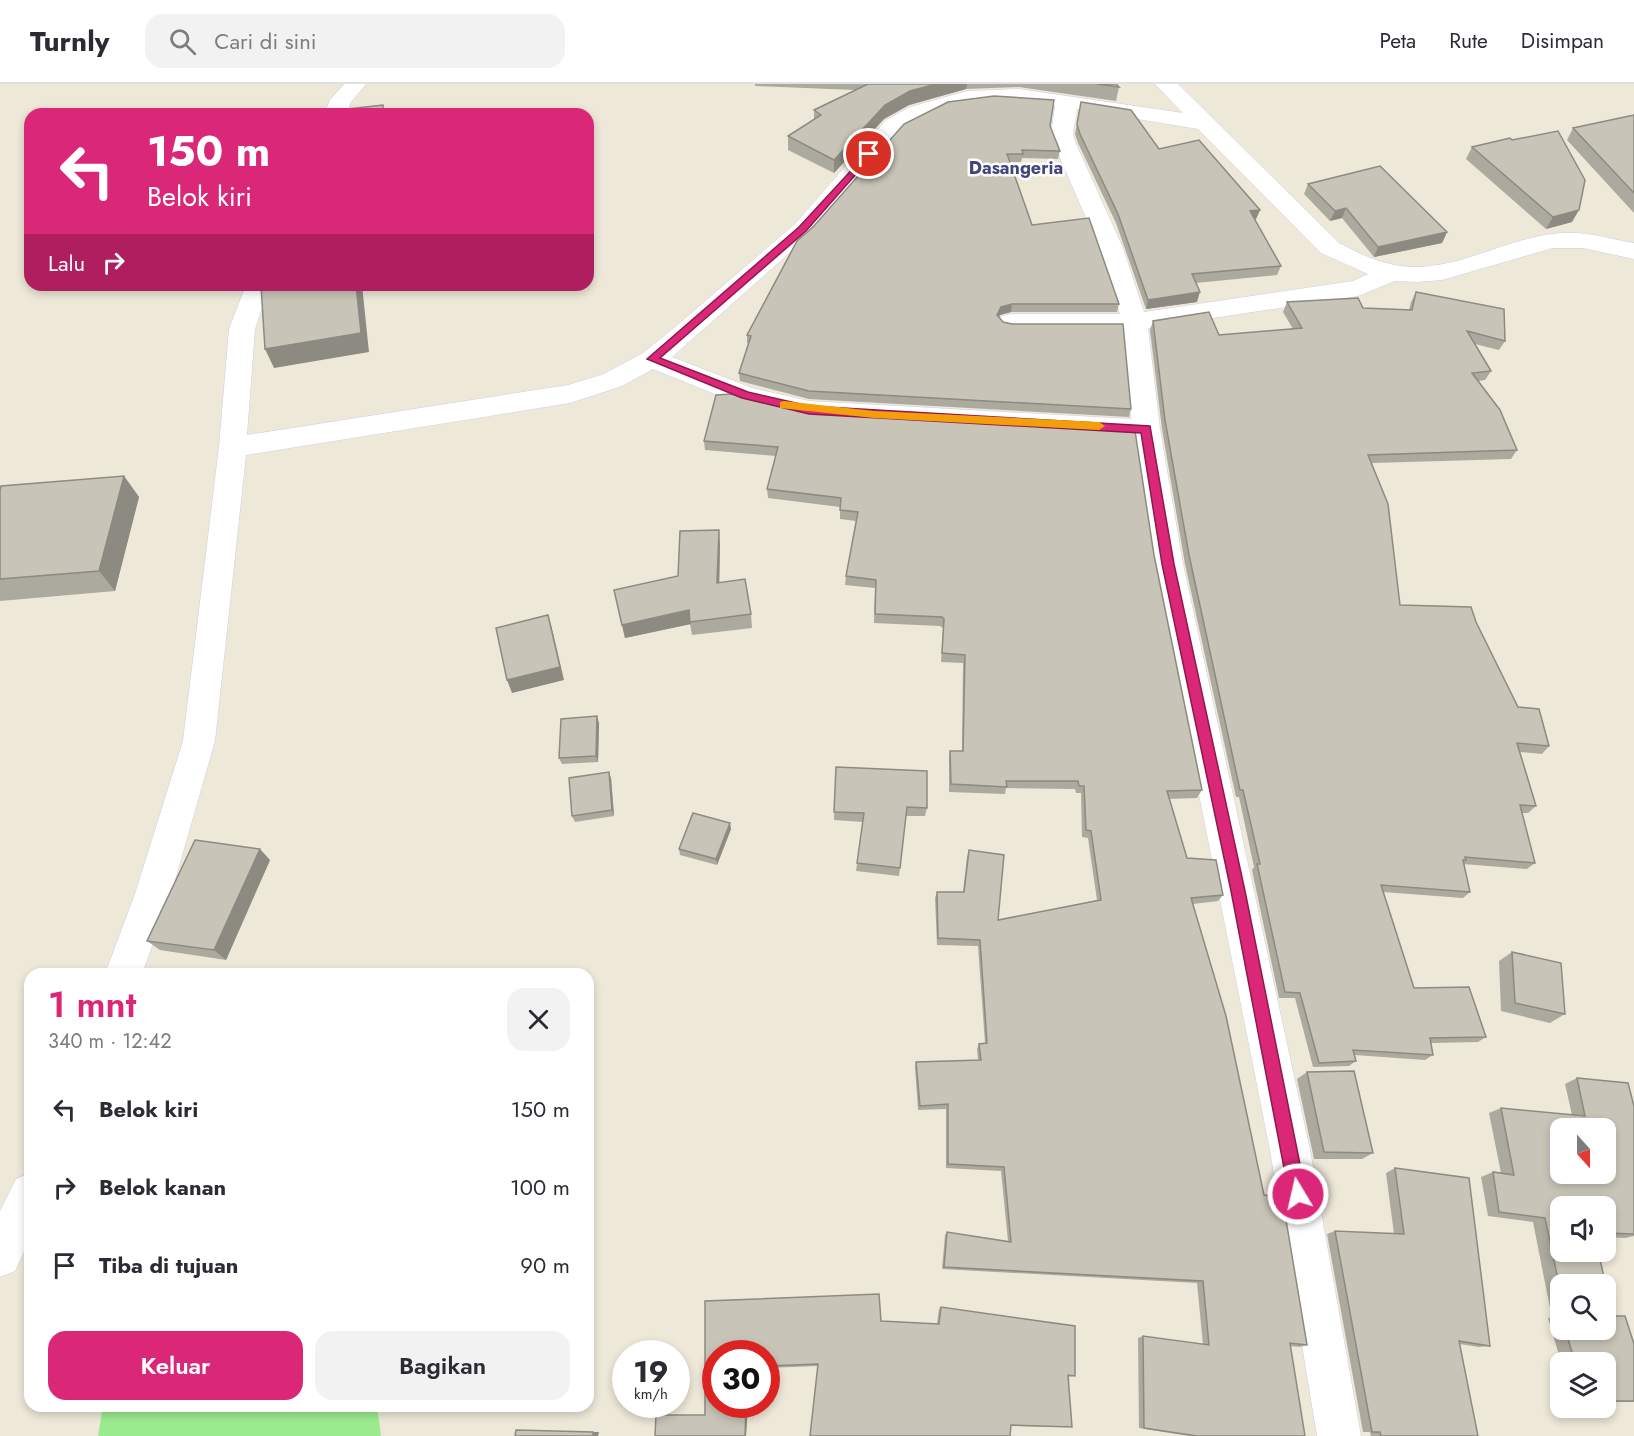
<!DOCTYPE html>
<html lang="id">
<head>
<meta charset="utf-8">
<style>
	body { margin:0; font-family:Jost,sans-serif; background:#f2f2f3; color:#2b2b33; height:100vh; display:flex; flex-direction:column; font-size:22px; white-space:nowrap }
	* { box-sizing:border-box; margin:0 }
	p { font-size:20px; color:#7c7c81 }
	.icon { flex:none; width:33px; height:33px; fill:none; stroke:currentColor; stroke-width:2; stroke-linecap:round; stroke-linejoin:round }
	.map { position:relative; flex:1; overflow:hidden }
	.sheet { position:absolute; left:24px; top:884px; width:570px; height:444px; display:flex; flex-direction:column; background:#fff; border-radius:18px; box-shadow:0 3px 9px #0003 }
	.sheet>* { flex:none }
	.guide { position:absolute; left:24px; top:24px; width:570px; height:183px; border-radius:18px; box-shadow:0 3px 9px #0003; background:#db2777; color:#fff; overflow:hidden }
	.needle { width:39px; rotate:159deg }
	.fabs { position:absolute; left:1550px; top:1034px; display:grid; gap:12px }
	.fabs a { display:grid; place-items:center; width:66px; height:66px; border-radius:12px; background:#fff; box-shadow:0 3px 9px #0003; font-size:30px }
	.speed { position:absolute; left:612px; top:1256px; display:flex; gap:12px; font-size:30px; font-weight:700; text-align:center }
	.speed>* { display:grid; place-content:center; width:78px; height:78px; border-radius:50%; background:#fff; box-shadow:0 3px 9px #0003; line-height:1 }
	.speed small { font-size:15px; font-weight:400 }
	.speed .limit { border:9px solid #d22; background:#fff; color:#111 }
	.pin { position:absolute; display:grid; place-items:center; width:51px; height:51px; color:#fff; margin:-26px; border:3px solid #fff; border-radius:50%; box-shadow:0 2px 6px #0007 }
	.me { position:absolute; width:66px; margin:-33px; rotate:351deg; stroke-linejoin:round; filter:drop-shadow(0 0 4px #0008) }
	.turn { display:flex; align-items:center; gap:21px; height:126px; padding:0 24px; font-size:27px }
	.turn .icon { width:78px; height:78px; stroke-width:2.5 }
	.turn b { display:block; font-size:42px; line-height:51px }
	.then { display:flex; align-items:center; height:57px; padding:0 24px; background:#0003; gap:12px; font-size:22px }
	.round { display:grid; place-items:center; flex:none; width:63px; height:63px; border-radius:18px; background:#f2f2f3 }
	.headline { display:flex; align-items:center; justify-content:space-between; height:102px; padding:0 24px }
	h1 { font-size:36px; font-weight:600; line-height:45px; color:#db2777 }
	.cta { display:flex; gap:12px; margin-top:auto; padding:12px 24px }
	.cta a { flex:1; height:69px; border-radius:18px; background:#db2777; color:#fff; font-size:24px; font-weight:600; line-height:69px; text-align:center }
	.cta a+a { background:#f2f2f3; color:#2b2b33 }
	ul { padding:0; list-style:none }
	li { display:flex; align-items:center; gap:18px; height:78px; padding:0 24px }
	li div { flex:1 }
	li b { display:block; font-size:22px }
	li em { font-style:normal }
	header { display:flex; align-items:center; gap:36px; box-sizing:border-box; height:84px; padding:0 30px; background:#fff; border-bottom:2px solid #e1e1e2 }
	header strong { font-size:28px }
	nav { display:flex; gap:33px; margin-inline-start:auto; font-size:21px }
	.search { width:420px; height:54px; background:#f2f2f3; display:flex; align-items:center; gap:15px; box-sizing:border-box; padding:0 21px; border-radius:18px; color:#7c7c81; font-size:22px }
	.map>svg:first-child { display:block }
</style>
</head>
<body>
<header>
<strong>Turnly</strong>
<div class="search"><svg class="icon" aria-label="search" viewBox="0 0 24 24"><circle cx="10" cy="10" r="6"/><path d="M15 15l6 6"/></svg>Cari di sini</div>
<nav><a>Peta</a><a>Rute</a><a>Disimpan</a></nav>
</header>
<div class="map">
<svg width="1634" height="1352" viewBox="0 0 1634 1352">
	<rect width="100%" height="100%" fill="#ede8d8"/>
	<path fill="#9aea8e" d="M103,1322H377L381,1352H98Z"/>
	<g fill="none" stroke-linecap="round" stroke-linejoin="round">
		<g stroke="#cecee4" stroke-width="1">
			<path id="street" d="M344,0H366L351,18L346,30H324L330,16Z
				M1155,0H1178L1339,159C1355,167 1371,176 1390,180C1449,194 1503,153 1561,149C1585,147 1610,155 1634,159V175L1583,164H1553L1442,196L1417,198L1395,197L1358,212L1148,244L1160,345L1183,480L1310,1066L1361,1352H1317L1270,1066L1153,480L1134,354L809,335L737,319L653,285L622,302L570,319L246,371L215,657L171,810L142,890H105L135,810L183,657L219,363L229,245L246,201H270L255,245L247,351L568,301L604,290L643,269L674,244L795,140L886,36L910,23L967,7L1019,5L1183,29ZM993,18L1055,22L1051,50L1054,60L1099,164L1120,230H1011L1002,232L998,238L1002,244L1011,246H1123L1131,335L809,317L752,304L672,273L811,150L902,46L947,24ZM1077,25L1198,45L1321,169L1368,190L1353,197L1144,228L1123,164L1076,60L1073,50Z
				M30,1089V1154L15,1187L0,1193V1127L16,1095Z"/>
		</g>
		<use href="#street" fill="#fff" fill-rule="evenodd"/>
	</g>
	<path fill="#aca99e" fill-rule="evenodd" d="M755,0H1116L1119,3L1116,17L1019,3L966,5L909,21L884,35L834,89L788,66V52L814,35V26L855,6L755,2Z
		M1081,18L1260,126L1256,135H1255L1281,182L1277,191L1196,199L1197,218L1146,225L1116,139L1078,59L1075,50Z
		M1634,31V129L1567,56L1573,44Z
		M1050,42L1060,67L1058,75L1022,74L1021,78H1010L1032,141L1119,220L1117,228H1011L1000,231L999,233L1003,238L1131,325L1129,333L809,315L740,297L739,289L749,259H747V251L797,157Z
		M1512,56L1572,138L1546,145L1466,75L1472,63Z
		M1308,100L1447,148L1442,159L1374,173L1342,134L1330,137L1304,110Z
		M1416,208L1505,257L1499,266L1475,260L1491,287L1485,296L1478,297L1517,366L1511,375L1372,379L1400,521L1476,538L1518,623L1549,662L1542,670L1520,668L1536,722L1528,729H1522L1535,779L1527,785L1463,780L1470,808L1463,814L1383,808L1414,904L1486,953L1478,958L1431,959L1433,971L1425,976L1355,971L1356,977L1349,982L1313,983L1295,914H1279L1252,786L1254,783L1239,713H1236L1185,480L1162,345L1150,246L1153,237L1219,251L1293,245L1283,228L1287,218L1363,224L1409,226L1411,218Z
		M716,311L1154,471L1202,706L1197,714L1169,715L1187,774L1223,811L1218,817L1193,820L1264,1111L1307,1261L1300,1263L1290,1262L1305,1352H1190L1139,1344L1138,1254L1143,1252L1203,1261L1197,1199L942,1185L945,1151L947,1148L1008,1157L1001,1087L946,1084V1025L918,1026L915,983L916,978L978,976L977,965L979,960L985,959L978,862L937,861L935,814L937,808H963L967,773L969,766L998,836L1097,816L1088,754L1082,753L1081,709H1076L1075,705L1006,704L1005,710L949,708V674L950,667H962L963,579L941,578L943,544L940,542L874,539L875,504L845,501L846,492L856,437L840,435V423L768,414L767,405L776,372L705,366L704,357Z
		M124,392L139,413L115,507L0,517V406Z
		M720,460L719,498L751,530L752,544L692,551L690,540L625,554L614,506L678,492Z
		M599,639L598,678L562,680L559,674Z
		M836,683L927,724L925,732H906L899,792L856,787L863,738L834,736Z
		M611,694L614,732L575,738L572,732Z
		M731,745L717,781L680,771L679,765Z
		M270,776L226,876L160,866L147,857Z
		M1512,868L1565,930L1550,939L1501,927L1499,877Z
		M1307,988L1373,1069L1362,1075H1314L1297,995Z
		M1577,994L1634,1022V1152L1625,1154L1605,1153V1122H1560L1613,1232L1634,1260V1318H1605V1278H1561L1548,1234H1552L1533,1138L1488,1132L1481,1093L1493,1088L1501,1089L1489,1029L1501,1024L1572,1031L1565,1000ZM1560,1200L1605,1245H1560Z
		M1395,1084L1490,1262L1479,1263L1460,1260L1478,1352H1371L1370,1348H1363L1327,1150L1335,1147L1394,1150L1386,1089Z
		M705,1217L881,1237L937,1240L939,1225L941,1223L1075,1292L1068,1293L1072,1343L1011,1342L818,1282L766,1284V1269H716V1320H748L746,1352L705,1331Z"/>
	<path fill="#8c8a81" d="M936,0H967L966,5L909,21L884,35L834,89V76L885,21L910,7Z
		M1346,124L1342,134L1330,137L1335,127Z
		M1260,126L1256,135L1247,137L1250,127Z
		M1579,126L1572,138L1546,145L1553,133Z
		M1447,148L1442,159L1374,173L1378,163Z
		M356,201H362L369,268L274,284L265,265Z
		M1200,208L1197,218L1146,225L1148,216Z
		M1012,220L1011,228L1000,231L996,239L997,231L1001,223Z
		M124,392L139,413L115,507L99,487Z
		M719,446L720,460L719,512L717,499Z
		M689,526L691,540L625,554L622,541Z
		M548,531L552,545L564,596L512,609L507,596Z
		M597,632L599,639L598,678L596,672Z
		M609,688L611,694L614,732L612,726Z
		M730,739L731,745L717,781L716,775Z
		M260,765L270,776L226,876L214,866Z
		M746,1320H748L746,1352H745Z
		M593,1348H599L598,1352H593Z"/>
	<path fill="#c8c5b8" stroke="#8c8a81" stroke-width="1.5" fill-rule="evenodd" d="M868,0H936L910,7L885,21L834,76L788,52L821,31L814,26Z
		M1097,0H1116L1119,3Z
		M994,12L1054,16L1050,42L1060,67L1022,66L1023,70H1007L1032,141L1089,134L1119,220H1012L1001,223L997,231L1003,238L1012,240H1123L1131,325L809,307L739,289L751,252L747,251L797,157L813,143L904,40L948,18Z
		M1081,18L1131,26L1159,65L1199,56L1260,126L1250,127L1281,182L1192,190L1200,208L1148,216L1118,130L1080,50L1077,40Z
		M383,21V30H348V25Z
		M1634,31V109L1573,44Z
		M1558,47L1585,96L1579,126L1553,133L1472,63L1510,54L1512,56Z
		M1380,82L1447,148L1378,163L1346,124L1335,127L1308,100Z
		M265,201H356L361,249L265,265L261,202Z
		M1416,208L1504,225L1505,257L1467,247L1491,287L1472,289L1500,326L1517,366L1368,371L1388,420L1400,521L1471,523L1476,538L1518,623L1539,625L1549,662L1517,659L1536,722L1520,721L1535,779L1465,773L1466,776H1463L1470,808L1381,801L1414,904L1469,903L1486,953L1430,954L1433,971L1353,966L1356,977L1319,979L1300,909L1285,908L1257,780H1260L1243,706H1240L1189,471L1165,336L1153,237L1209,228L1219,251L1302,244L1287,218L1358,214L1363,224L1412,226Z
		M731,310L809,328L1135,347L1154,471L1202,706L1167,707L1187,774L1216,776L1223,811L1191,814L1226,932L1264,1111L1282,1112L1307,1261L1290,1259L1305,1352H1197L1144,1344L1143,1252L1209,1261L1203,1197L944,1183L947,1148L1011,1158L1004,1083L948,1080V1020L920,1022L916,978L981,976L979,960L987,959L980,856L938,854L937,808H964L969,766L1004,771L998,836L1101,816L1091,747L1086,746L1084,702H1079L1078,697H1006L1007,703L951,700L950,667H963L965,571L942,569L944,535L942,533L875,530L876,496L846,492L858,428L840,426L841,414L767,405L778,363L704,357L716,311Z
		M124,392L99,487L0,495V406L1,402Z
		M719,446L717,499L745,495L751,530L690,538L689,526L622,541L614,506L678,492L680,447Z
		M548,531L560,583L507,596L496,544Z
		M597,632L596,672L559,674L561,635Z
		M836,683L927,687V724L907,723L900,784L857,779L864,729L834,728Z
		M609,688L612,726L572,732L569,694Z
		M693,729L730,739L716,775L679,765Z
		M195,756L260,765L214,866L147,857Z
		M1512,868L1561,879L1565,930L1515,919Z
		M1354,987L1373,1069L1324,1068L1307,988Z
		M1577,994L1628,999L1634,1022V1150L1605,1149V1122H1560V1167H1598L1613,1232H1625L1634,1260V1317H1605V1278H1575L1565,1245H1605V1200H1560V1205L1545,1134L1499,1128L1493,1088L1514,1091L1501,1024L1585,1032ZM1560,1044H1605V1089H1560Z
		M1395,1084L1469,1094L1490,1262L1459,1257L1478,1352H1381L1380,1348H1372L1335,1147L1404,1150Z
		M879,1210L881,1237L939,1240L941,1223L1075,1242V1292L1068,1291L1072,1343L1011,1341L1010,1352H810L818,1280L766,1282V1269H716V1320H746L745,1352H655L656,1331H705V1217Z
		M516,1346L593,1348V1352H515Z"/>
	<path fill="#db2777" stroke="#8e194d" stroke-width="1.5" d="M869,67L872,68V72L806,147L660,274L748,308L809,322L1150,342L1174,480L1245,807L1306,1110L1304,1116L1298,1118L1292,1116L1289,1110L1231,807L1162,480L1141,349L809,330L742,314L647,275L799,143Z"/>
	<path fill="#f59e0b" d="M784,317L874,327L1099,338L1105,342L1099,346L874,334L780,324V318Z"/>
	<g text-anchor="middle" stroke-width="5" stroke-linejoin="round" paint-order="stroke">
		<g font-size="18" font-weight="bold" fill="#46447e" stroke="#fff">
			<text x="1016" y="90">Dasangeria</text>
		</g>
	</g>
</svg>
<div class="fabs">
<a><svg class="needle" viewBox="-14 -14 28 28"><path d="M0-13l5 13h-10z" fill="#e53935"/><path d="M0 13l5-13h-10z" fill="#7c7c81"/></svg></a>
<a><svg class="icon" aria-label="sound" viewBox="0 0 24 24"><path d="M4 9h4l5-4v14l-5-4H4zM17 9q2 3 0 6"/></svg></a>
<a><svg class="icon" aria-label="search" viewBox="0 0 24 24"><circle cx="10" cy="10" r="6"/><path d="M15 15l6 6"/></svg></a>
<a><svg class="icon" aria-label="layers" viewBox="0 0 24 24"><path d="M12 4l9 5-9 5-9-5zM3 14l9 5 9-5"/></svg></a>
</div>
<div class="speed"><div>19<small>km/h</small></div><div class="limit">30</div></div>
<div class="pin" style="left:869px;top:70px;background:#d93025"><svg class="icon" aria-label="arrive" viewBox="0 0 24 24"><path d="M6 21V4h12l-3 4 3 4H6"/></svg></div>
<svg class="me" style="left:1298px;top:1110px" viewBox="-20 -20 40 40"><circle r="17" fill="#db2777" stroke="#fff" stroke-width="3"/><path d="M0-11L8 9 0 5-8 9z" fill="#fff"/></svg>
<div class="guide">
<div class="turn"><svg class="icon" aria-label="left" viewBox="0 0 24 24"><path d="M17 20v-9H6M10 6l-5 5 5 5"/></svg><div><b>150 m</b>Belok kiri</div></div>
<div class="then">Lalu<svg class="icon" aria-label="right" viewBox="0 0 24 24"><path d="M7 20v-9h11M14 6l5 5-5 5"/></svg></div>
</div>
<section class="sheet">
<div class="headline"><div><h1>1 mnt</h1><p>340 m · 12:42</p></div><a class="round"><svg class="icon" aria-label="close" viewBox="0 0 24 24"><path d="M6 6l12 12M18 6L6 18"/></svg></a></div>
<ul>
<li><svg class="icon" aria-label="left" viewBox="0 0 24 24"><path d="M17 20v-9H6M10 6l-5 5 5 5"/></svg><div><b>Belok kiri</b></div><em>150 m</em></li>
<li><svg class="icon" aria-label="right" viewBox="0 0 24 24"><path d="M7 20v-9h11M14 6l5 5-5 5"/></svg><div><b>Belok kanan</b></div><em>100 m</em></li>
<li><svg class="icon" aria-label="arrive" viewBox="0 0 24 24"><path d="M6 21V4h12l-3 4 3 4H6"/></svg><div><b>Tiba di tujuan</b></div><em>90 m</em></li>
</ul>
<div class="cta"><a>Keluar</a><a>Bagikan</a></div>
</section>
</div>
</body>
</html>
